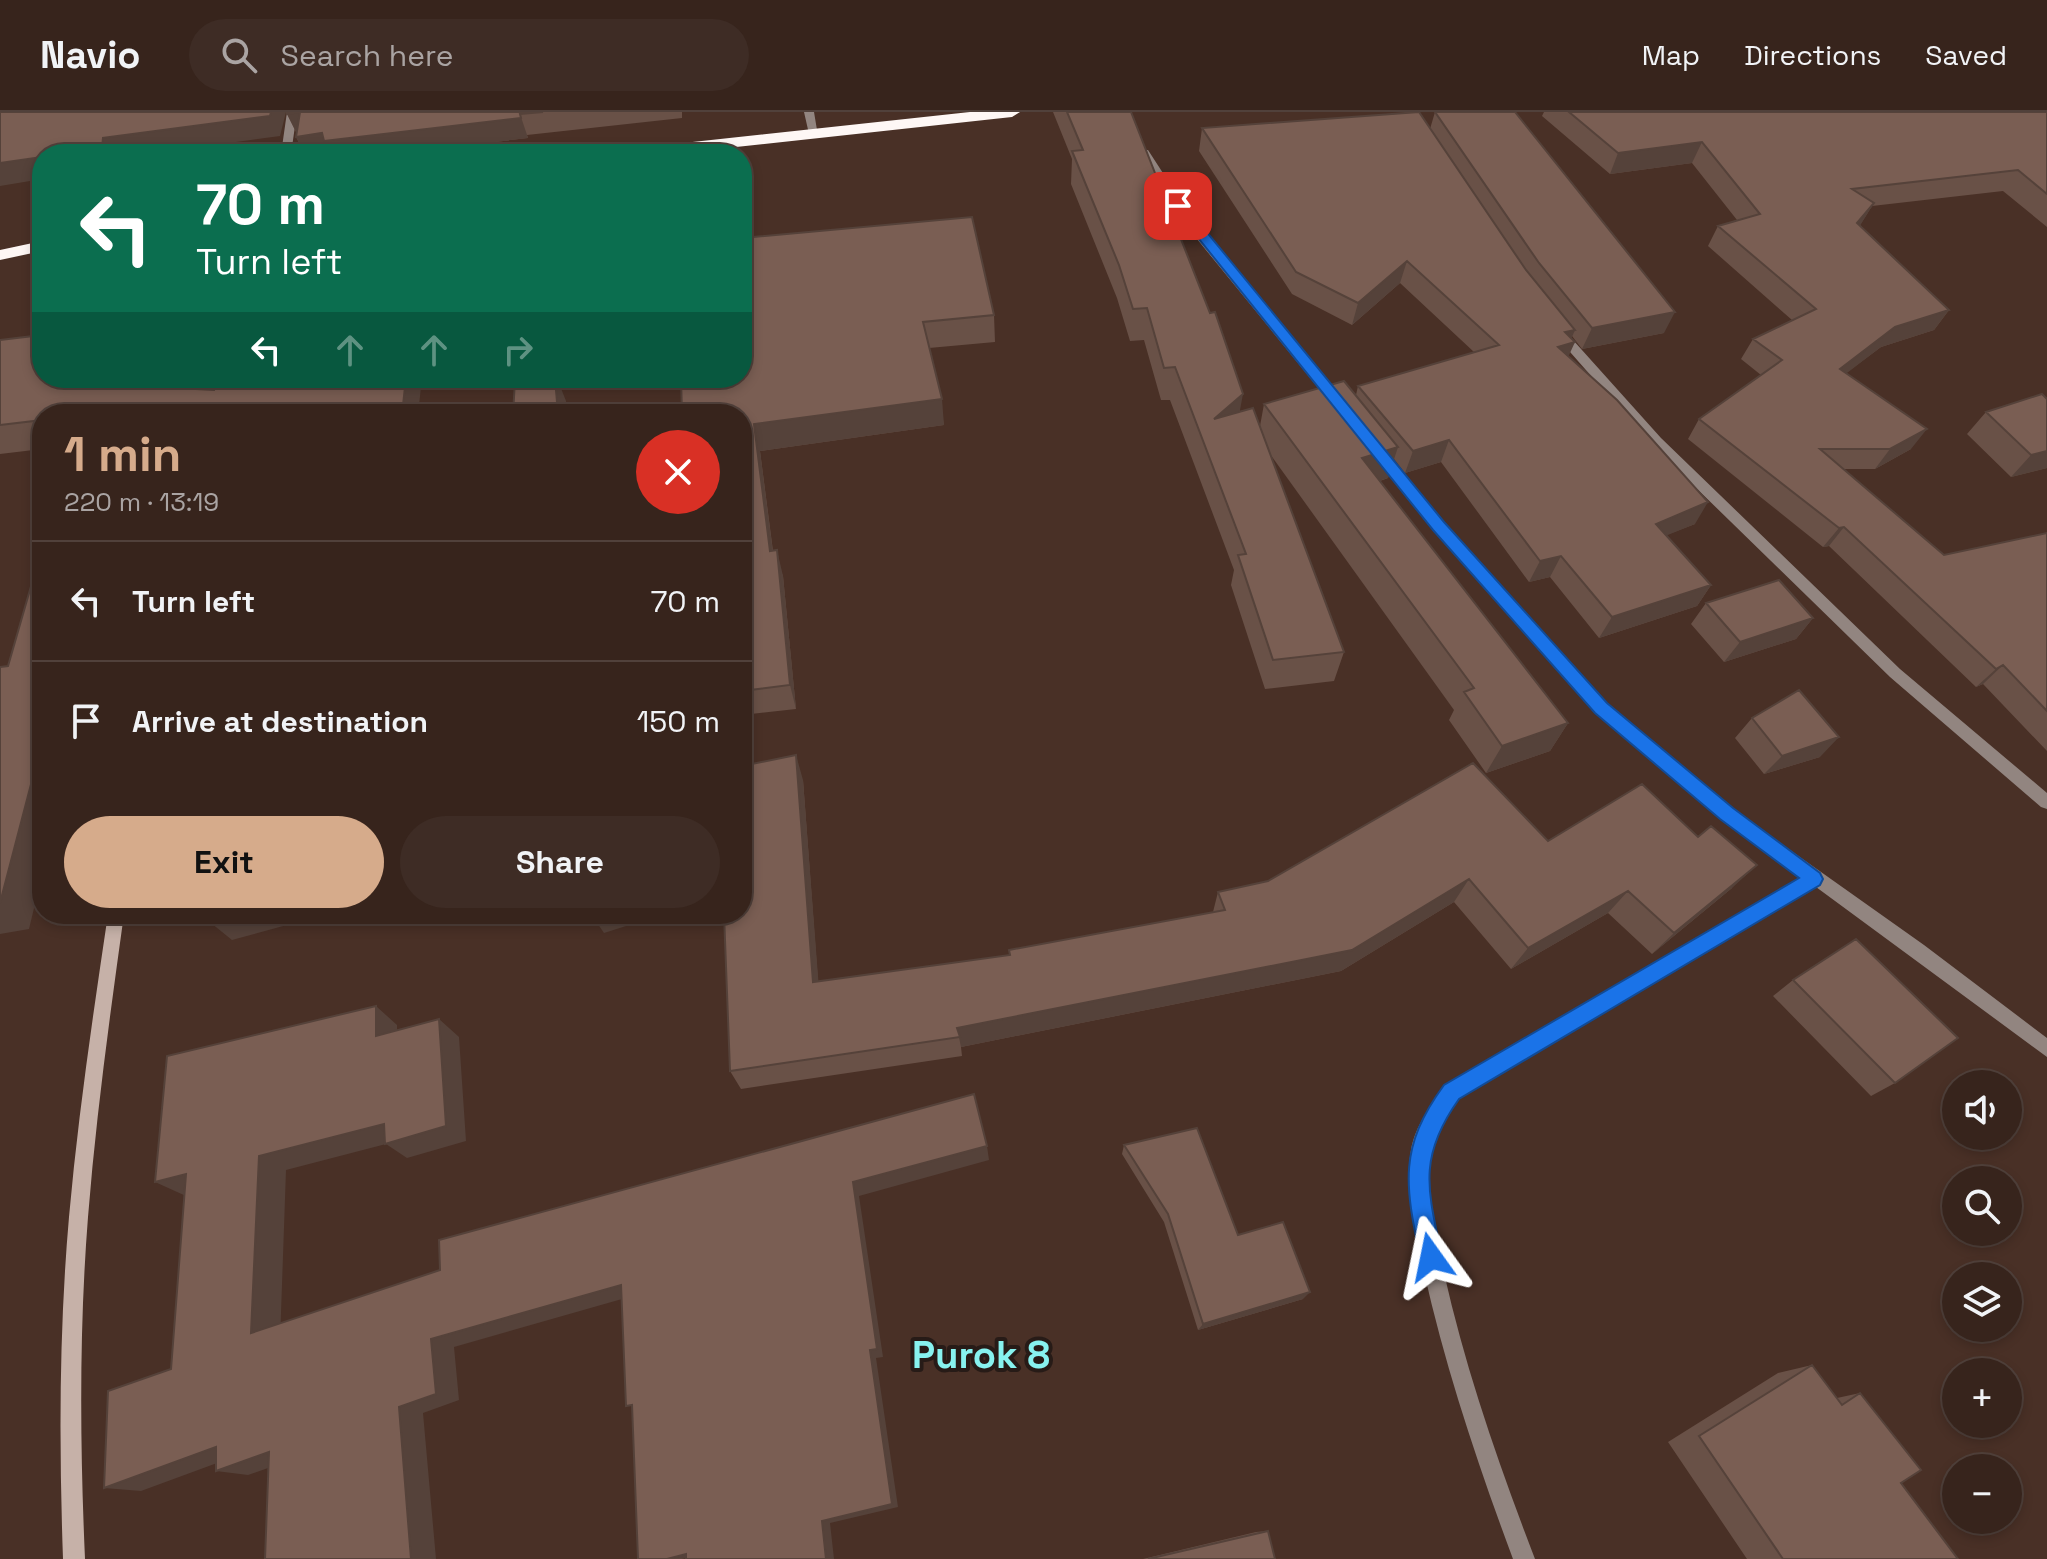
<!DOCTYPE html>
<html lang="en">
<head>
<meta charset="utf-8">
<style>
	body { margin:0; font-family:"Space Grotesk",sans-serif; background:#3e2c25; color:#f1f3f6; height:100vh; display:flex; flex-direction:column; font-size:30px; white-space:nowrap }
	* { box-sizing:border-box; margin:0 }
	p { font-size:26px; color:#aaa4a3 }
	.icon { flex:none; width:44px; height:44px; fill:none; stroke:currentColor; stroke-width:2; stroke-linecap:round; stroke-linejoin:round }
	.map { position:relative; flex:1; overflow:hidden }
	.details { position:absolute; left:32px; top:292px; width:720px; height:520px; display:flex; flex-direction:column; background:#37241c; border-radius:32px; box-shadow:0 4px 12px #0003,0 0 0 2px #51413b }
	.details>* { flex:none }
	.top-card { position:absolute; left:32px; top:32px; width:720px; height:244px; border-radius:32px; box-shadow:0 4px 12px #0003,0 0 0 2px #51413b; background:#0b6e4f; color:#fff; overflow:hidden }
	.buttons { position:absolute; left:1942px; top:958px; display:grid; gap:16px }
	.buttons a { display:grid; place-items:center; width:80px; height:80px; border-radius:50%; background:#37241c; box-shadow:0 4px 12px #0003,0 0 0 2px #51413b; font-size:40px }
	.pin { position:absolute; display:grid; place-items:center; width:68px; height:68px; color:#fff; margin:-34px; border-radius:16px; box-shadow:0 4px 12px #0006 }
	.me { position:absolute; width:88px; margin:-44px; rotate:348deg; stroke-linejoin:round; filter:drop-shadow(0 0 6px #0008) }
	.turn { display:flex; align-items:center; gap:28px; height:168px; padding:0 32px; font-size:36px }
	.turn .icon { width:104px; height:104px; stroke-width:2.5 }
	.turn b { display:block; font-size:56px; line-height:68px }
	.lanes { display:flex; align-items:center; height:76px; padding:0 32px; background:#0003; justify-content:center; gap:40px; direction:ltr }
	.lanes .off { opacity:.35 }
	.round { display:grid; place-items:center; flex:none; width:84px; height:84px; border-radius:42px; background:#3e2c25 }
	.overview { display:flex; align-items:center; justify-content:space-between; height:136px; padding:0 32px }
	h1 { font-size:48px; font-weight:800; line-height:60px; color:#d6ab8b }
	.action { display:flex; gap:16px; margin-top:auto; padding:16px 32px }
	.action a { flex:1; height:92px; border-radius:48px; background:#d6ab8b; color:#111; font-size:32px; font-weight:800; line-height:92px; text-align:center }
	.action a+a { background:#3e2c25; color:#f1f3f6 }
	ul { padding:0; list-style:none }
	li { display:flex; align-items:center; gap:24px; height:120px; padding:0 32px; border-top:2px solid #51413b }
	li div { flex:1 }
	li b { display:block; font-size:30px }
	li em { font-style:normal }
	header { display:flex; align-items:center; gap:48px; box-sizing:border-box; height:112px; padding:0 40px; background:#37241c; border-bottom:2px solid #51413b }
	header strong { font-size:38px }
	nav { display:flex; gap:44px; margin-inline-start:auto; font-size:28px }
	.search { width:560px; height:72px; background:#3e2c25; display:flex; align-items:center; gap:20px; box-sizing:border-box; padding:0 28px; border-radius:44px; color:#aaa4a3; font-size:30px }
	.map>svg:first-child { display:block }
</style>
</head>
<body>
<header>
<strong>Navio</strong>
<div class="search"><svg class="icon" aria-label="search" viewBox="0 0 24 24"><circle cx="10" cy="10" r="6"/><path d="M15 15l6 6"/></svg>Search here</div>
<nav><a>Map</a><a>Directions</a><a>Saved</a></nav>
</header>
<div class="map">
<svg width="2047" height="1447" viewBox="0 0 2047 1447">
	<rect width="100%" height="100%" fill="#493026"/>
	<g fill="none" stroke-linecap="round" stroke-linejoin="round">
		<path fill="#928580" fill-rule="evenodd" d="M287,0H297L291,42H281Z
			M804,0H814L818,24L809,22Z
			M1140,38H1148L1196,112L1341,288V294H1333L1188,116L1139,40Z
			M1560,217L1564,218L1661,326L1900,557L2047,681V697L2041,695L1890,565L1651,332L1556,224V218Z
			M1377,336L1382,337L1443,411L1606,592L1732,697L1924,833L2047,926V945L1816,775L1458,986C1446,1002 1433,1019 1429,1039C1423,1079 1435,1122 1444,1161C1466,1259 1499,1353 1535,1447H1513C1478,1353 1446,1258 1424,1160C1415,1121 1404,1078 1411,1038C1415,1014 1431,993 1446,974L1802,765L1720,707L1596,600L1433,417L1372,343L1371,340Z"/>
		<path fill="#c6b1a8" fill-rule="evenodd" d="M108,802H124C110,903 96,1004 88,1105C79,1219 80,1333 85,1447H63C59,1333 59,1219 69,1105C78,1004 93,903 108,802Z"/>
		<path fill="#fef7f5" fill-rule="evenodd" d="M970,0H1020L1012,5L671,42H620L628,37Z
			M42,129V139L0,148V138Z"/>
	</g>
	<path fill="#695147" d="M287,0H682V6L527,23L528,26L393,42H305L296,25L297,22L287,2Z
		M1053,0H1131L1240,299L1260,314L1264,292L1356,283L1358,274L1474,240L1400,171L1352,213L1292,182L1199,39L1202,16L1430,17L1435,0L1664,221L1582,237L1572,224L1568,244L1695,412L1666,423L1711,473L1697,494L1599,526L1550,465L1529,470L1441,350L1405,361L1394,347L1388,366L1380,369L1568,611L1550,639L1486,661L1449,608L1454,598L1270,342L1344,540L1334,569L1265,577L1231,473L1234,458L1170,288H1161L1144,228L1130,229L1117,186L1071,72L1072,47Z
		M1544,0H2047V115L2003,79L1872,94L1860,113L1949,198L1934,218L1881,235L1846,261L1911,337L1875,357H1843L1944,443L2047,421V639L1983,572L1976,575L1829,434L1823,435L1688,327L1699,307L1761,263L1741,247L1753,227L1792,208L1708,134L1718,114L1737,108L1692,51L1610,62L1542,4Z
		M742,126L994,203L995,230L929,236L944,313L760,339L773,439L783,464L796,597L742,603Z
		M0,228L42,302V337L0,342Z
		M1986,300L2047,356L2011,365L1967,322Z
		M1706,491L1813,506L1796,527L1724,550L1691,512Z
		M1752,606L1820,645L1764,662L1735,626Z
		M803,668L818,869L1009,843V838L1213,800L1218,780L1548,729L1732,776L1652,842L1608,801L1511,857L1454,790L1341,859L961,935L962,944L741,977L730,959Z
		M1793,868L1895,971L1871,984L1773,884Z
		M1124,1033L1238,1123L1303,1187L1198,1218L1164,1110L1122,1042Z
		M1812,1253L1837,1286L1860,1281L1901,1371L1958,1447H1747L1668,1330L1778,1261Z
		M1268,1419L1275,1447H1143L1256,1420Z"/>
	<path fill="#55423a" d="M271,0H286L280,24L148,42H62L103,26Z
		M300,0L297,22L287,2Z
		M520,2L528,26L393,42H305L296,25L322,21Z
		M1702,30L1692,51L1610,62L1618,41Z
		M42,45V67L0,74V51Z
		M1874,91L1861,112L1844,131L1857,111Z
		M1407,149L1400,171L1352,213L1358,191Z
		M1949,198L1934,218L1881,235L1826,277L1840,257L1895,215Z
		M1675,200L1664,221L1582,237L1592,216Z
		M1575,218L1569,232L1575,230L1565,252L1548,258L1565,220Z
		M200,266H224L216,302L197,277Z
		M406,266H422L418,302H402Z
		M555,266H557L566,289L567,302H558Z
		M1243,282L1237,314L1214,307Z
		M942,287L944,313L760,339L776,464L770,439L754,312Z
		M1927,317L1911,337L1875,357L1890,337Z
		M1449,328L1441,350L1405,361L1413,339Z
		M1398,335L1388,366L1353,377L1362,346Z
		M2047,339V356L2011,365L2031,343Z
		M1708,390L1695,412L1643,433L1656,412Z
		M1844,415L1829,434L1823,435L1839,416Z
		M777,438L783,464L796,597L790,573Z
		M1561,444L1550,465L1529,470L1540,449Z
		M1711,473L1697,494L1599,526L1612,505Z
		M1813,506L1796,527L1724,550L1740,530Z
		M2003,553L1983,572L1976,575L1996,557Z
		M1568,611L1550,639L1486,661L1502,634Z
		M1839,625L1820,645L1764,662L1782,644Z
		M796,643L803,668L820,890L813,870Z
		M42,656V763L29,817L0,822V791L35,657Z
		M1757,753L1732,776L1652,842L1674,821Z
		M1469,767L1454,790L1341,859L961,935L957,916Z
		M1628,779L1608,801L1511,857L1528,836Z
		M246,802H327L232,828L211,811Z
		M591,802H664L604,821Z
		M376,894L397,913V942L376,924Z
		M439,907L459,925L466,1029L407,1046L386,1032L286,1058L280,1230L251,1221L259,1044Z
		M987,1034L989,1048L859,1084L883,1245L876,1246L898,1395L830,1411L834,1447H826L822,1409L870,1238L853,1070Z
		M186,1062V1084L155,1070Z
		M621,1173L636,1183L454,1235L459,1288L423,1301L436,1447H411L399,1295L431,1227Z
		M1310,1180L1303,1187L1198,1218L1203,1212Z
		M216,1335L247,1340L141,1379L104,1376Z
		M269,1340L299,1345L248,1363L216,1359Z
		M686,1442L700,1443L682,1447H667Z"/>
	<path fill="#7a5e53" stroke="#55423a" stroke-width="2" d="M0,0H271L270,4L103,26L102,36L62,42H42V45L0,51Z
		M287,0H543L520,2L521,6L324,29L322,21L296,25L300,0L287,2Z
		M1067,0H1131L1210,201L1215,200L1243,282L1214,307L1253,296L1344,540L1273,548L1238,443L1246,442L1175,255L1164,256L1147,196L1133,197L1119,153L1072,39L1083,38Z
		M1419,0L1526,158L1575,218L1565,220L1575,230L1558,235L1617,288L1708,390L1656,412L1711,473L1612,505L1561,444L1540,449L1449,328L1413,339L1358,274L1499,233L1407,149L1358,191L1296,160L1202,16Z
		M1435,0H1515L1675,200L1592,216L1539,151Z
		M1569,0H2047V82L2018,58L1852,77L1874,91L1857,111L1949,198L1895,215L1840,257L1927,317L1890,337H1820L1944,443L2047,421V599L2003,553L1996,557L1844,415L1839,416L1699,307L1782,248L1753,227L1816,197L1718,114L1760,102L1702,30L1618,41Z
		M972,105L994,203L923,210L942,287L754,312L770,439L777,438L790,573L742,579V302H682L681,266H742V126Z
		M42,223V266H200L197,277L214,278L216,266H406L402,302H42V308L0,313V228Z
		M528,266H555L558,302H513L515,268Z
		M1344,269L1398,335L1362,346L1568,611L1502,634L1464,580L1474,576L1264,292Z
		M2042,282L2047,287V339L2031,343L1986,300Z
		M42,404V420L38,421Z
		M42,436V656L35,657L0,791V555L8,554Z
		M1779,468L1813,506L1740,530L1706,491Z
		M1799,578L1839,625L1782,644L1752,606Z
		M796,643L813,870L1010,843L1009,838L1225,798L1218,780L1268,769L1473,651L1548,729L1642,672L1698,725L1711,714L1757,753L1674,821L1628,779L1528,836L1469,767L1352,838L957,916L960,925L730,959L724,802H742V654Z
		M211,802H246L211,811Z
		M1856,827L1958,926L1895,971L1793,868Z
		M376,894V924L439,907L446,1014L385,1032L384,1012L259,1044L251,1221L440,1158L439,1128L974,982L987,1034L853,1070L877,1237L870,1238L892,1392L822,1409L826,1447H686V1442L667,1447H638L632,1293L626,1294L621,1173L431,1227L436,1282L399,1295L411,1447H265L269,1340L216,1359V1335L104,1376L108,1279L171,1257L186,1062L155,1070L167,944Z
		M1197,1016L1238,1123L1283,1110L1310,1180L1203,1212L1168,1102L1124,1033Z
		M1812,1253L1842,1293L1860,1281L1921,1358L1901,1371L1958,1447H1783L1699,1324Z
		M1268,1419L1275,1447H1148Z"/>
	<path fill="#1a73e8" stroke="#114b97" stroke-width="2" d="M1174,91H1183L1444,410L1607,591L1733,696L1820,761L1823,767L1820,773L1459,987C1417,1046 1428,1078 1442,1145L1438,1153L1431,1156L1423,1153L1420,1145C1405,1072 1398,1036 1444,973L1799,766L1720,707L1595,601L1433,418L1174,96Z"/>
	<g text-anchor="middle" stroke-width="8" stroke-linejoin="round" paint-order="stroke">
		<g font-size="38" font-weight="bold" fill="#87f2ef" stroke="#271b17">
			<text x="981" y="1256">Purok 8</text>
		</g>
	</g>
</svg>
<div class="buttons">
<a><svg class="icon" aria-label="sound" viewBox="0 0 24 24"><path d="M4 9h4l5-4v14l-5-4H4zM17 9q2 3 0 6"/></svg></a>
<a><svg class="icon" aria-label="search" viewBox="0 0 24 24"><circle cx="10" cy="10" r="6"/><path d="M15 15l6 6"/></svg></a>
<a><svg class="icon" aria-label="layers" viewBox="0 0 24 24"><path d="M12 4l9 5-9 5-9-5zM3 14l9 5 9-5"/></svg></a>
<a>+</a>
<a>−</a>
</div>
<div class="pin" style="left:1178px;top:94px;background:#d93025"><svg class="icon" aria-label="arrive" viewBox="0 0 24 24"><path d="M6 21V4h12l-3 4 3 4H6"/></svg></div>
<svg class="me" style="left:1431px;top:1145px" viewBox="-20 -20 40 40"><path d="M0-17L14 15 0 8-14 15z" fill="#1a73e8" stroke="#fff" stroke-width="4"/></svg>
<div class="top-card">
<div class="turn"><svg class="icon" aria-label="left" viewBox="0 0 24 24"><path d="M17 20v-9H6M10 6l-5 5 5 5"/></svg><div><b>70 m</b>Turn left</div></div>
<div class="lanes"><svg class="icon" aria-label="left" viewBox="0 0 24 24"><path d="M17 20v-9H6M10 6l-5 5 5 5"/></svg><svg class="icon off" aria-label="ahead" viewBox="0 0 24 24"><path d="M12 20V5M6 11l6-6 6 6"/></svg><svg class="icon off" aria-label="ahead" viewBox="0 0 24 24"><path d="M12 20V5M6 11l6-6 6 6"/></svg><svg class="icon off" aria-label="right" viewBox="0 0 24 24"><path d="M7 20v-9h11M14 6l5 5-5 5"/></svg></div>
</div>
<section class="details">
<div class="overview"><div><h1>1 min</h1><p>220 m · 13:19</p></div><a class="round" style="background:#d93025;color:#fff"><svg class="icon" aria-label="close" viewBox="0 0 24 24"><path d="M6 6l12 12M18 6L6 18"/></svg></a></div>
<ul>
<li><svg class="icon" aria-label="left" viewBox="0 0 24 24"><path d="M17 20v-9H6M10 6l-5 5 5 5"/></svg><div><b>Turn left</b></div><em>70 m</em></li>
<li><svg class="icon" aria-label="arrive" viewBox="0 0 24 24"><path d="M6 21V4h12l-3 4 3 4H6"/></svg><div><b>Arrive at destination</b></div><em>150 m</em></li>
</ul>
<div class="action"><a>Exit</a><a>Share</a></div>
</section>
</div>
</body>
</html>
